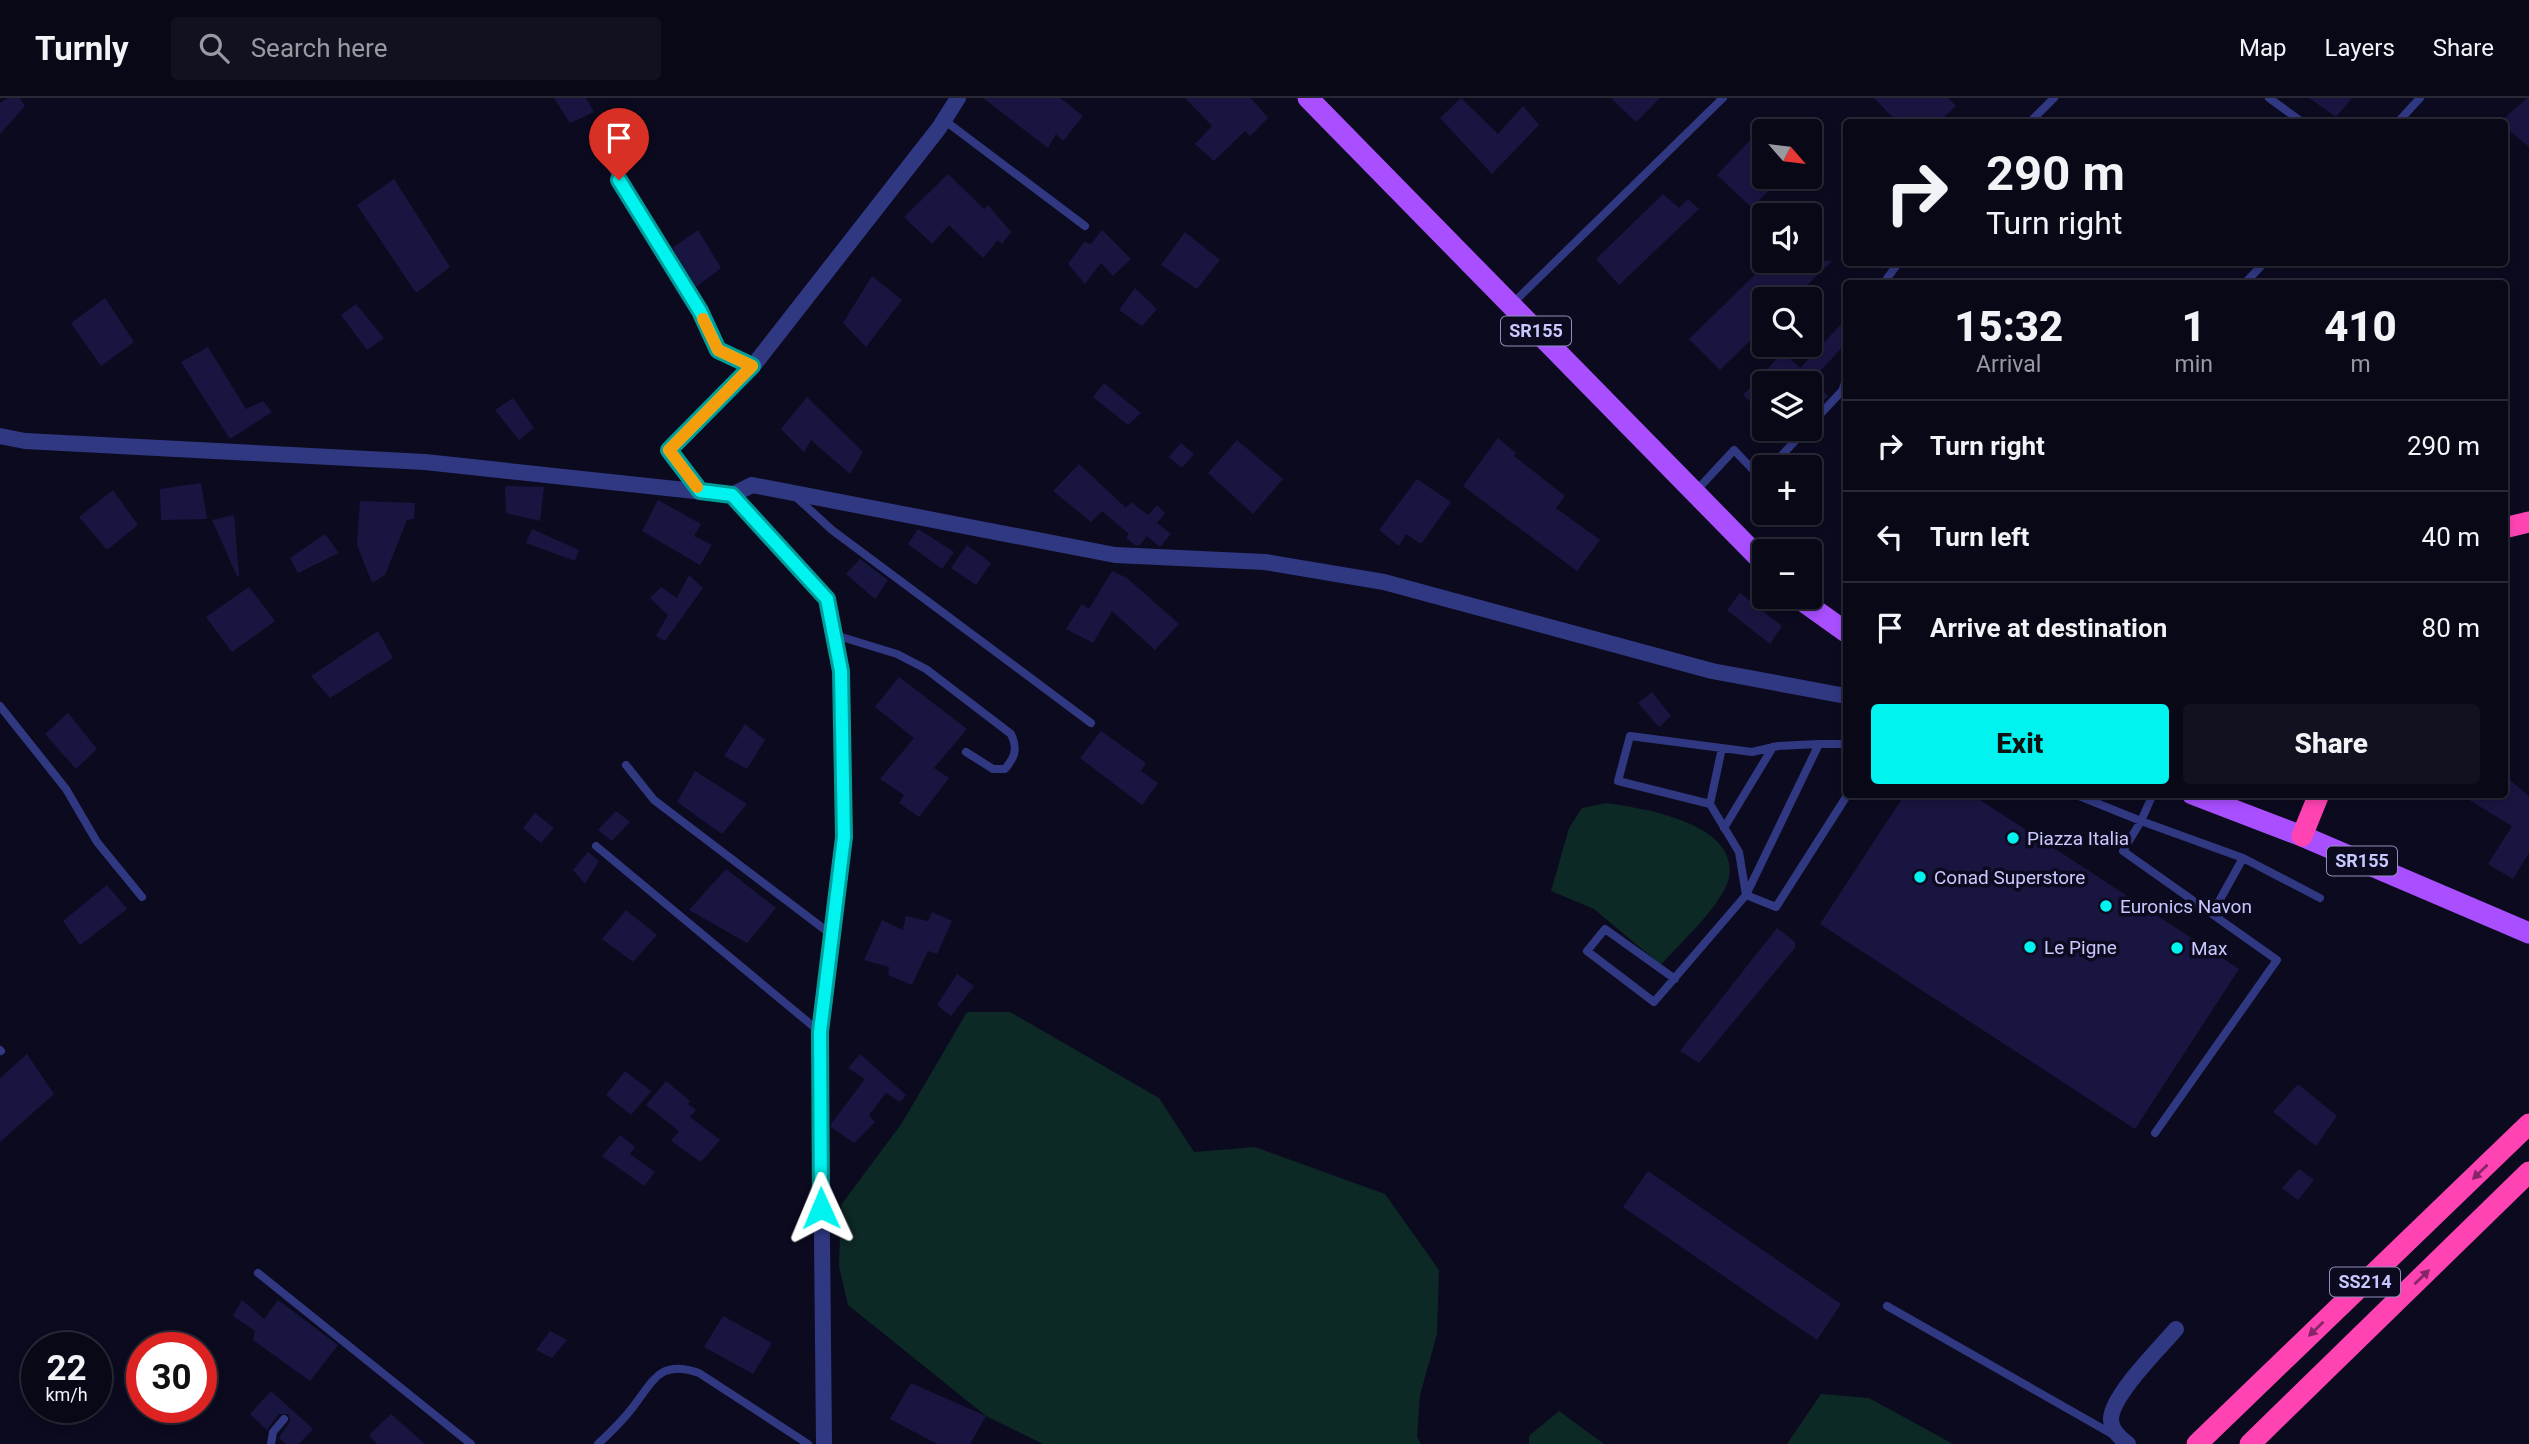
<!DOCTYPE html>
<html lang="en">
<head>
<meta charset="utf-8">
<style>
	body { margin:0; font-family:Roboto,sans-serif; background:#121120; color:#f1f3f6; height:100vh; display:flex; flex-direction:column; font-size:26px; white-space:nowrap }
	* { box-sizing:border-box; margin:0 }
	p { font-size:23px; color:#999aa1 }
	.icon { flex:none; width:38px; height:38px; fill:none; stroke:currentColor; stroke-width:2; stroke-linecap:round; stroke-linejoin:round }
	.map { position:relative; flex:1; overflow:hidden }
	.sheet { position:absolute; left:1843px; top:182px; width:665px; height:518px; display:flex; flex-direction:column; background:#090817; border-radius:7px; box-shadow:0 4px 10px #0003,0 0 0 2px #292936 }
	.sheet>* { flex:none }
	.hud { position:absolute; left:1843px; top:21px; width:665px; height:147px; border-radius:7px; box-shadow:0 4px 10px #0003,0 0 0 2px #292936; background:#090817; color:#f1f3f6; overflow:hidden }
	.needle { width:46px; rotate:118deg }
	.controls { position:absolute; left:1752px; top:21px; display:grid; gap:14px }
	.controls a { display:grid; place-items:center; width:70px; height:70px; border-radius:7px; background:#090817; box-shadow:0 4px 10px #0003,0 0 0 2px #292936; font-size:35px }
	.speed { position:absolute; left:21px; top:1234px; display:flex; gap:14px; font-size:35px; font-weight:700; text-align:center }
	.speed>* { display:grid; place-content:center; width:91px; height:91px; border-radius:50%; background:#090817; box-shadow:0 4px 10px #0003,0 0 0 2px #292936; line-height:1 }
	.speed small { font-size:18px; font-weight:400 }
	.speed .limit { border:10px solid #d22; background:#fff; color:#111 }
	.pin { position:absolute; display:grid; place-items:center; width:60px; height:60px; color:#fff; margin:-72px -30px; border-radius:50% 50% 50% 0; rotate:-45deg; box-shadow:0 0 7px #0007 }
	.pin .icon { rotate:45deg }
	.me { position:absolute; width:77px; margin:-38px; rotate:359deg; stroke-linejoin:round; filter:drop-shadow(0 0 5px #0008) }
	.turn { display:flex; align-items:center; gap:24px; height:147px; padding:0 28px; font-size:32px }
	.turn .icon { width:91px; height:91px; stroke-width:2.5 }
	.turn b { display:block; font-size:49px; line-height:60px }
	.eta { display:flex; justify-content:space-evenly; align-items:center; height:119px; text-align:center }
	.eta b { font-size:42px; font-weight:800; line-height:49px }
	.action { display:flex; gap:14px; margin-top:auto; padding:14px 28px }
	.action a { flex:1; height:80px; border-radius:7px; background:#00f3ef; color:#111; font-size:28px; font-weight:800; line-height:80px; text-align:center }
	.action a+a { background:#121120; color:#f1f3f6 }
	ul { padding:0; list-style:none }
	li { display:flex; align-items:center; gap:21px; height:91px; padding:0 28px; border-top:2px solid #292936 }
	li div { flex:1 }
	li b { display:block; font-size:26px }
	li em { font-style:normal }
	header { display:flex; align-items:center; gap:42px; box-sizing:border-box; height:98px; padding:0 35px; background:#090817; border-bottom:2px solid #292936 }
	header strong { font-size:33px }
	nav { display:flex; gap:38px; margin-inline-start:auto; font-size:24px }
	.search { width:490px; height:63px; background:#121120; display:flex; align-items:center; gap:18px; box-sizing:border-box; padding:0 24px; border-radius:7px; color:#999aa1; font-size:26px }
	.map>svg:first-child { display:block }
</style>
</head>
<body>
<header>
<strong>Turnly</strong>
<div class="search"><svg class="icon" aria-label="search" viewBox="0 0 24 24"><circle cx="10" cy="10" r="6"/><path d="M15 15l6 6"/></svg>Search here</div>
<nav><a>Map</a><a>Layers</a><a>Share</a></nav>
</header>
<div class="map">
<svg width="2529" height="1346" viewBox="0 0 2529 1346">
	<rect width="100%" height="100%" fill="#0c0a1f"/>
	<path fill="#0d2925" d="M1606,705C1643,710 1744,726 1728,783C1720,809 1679,846 1661,867L1594,811L1551,793L1569,730L1582,710Z
		M967,914H1010L1159,1000L1194,1054L1255,1049L1385,1096L1439,1172L1437,1236L1420,1297L1417,1339L1421,1346H1043L986,1318L848,1207L839,1168L841,1107L902,1025Z
		M1821,1296L1869,1300L1953,1346H1787Z
		M1559,1313L1604,1346H1529V1338Z"/>
	<path fill="#191541" d="M8,0H20L25,8L0,36V5Z
		M554,0H586L594,14L570,25Z
		M983,0H1060L1083,18L1063,43L1056,36L1048,50Z
		M1185,0H1251L1268,20L1250,38L1245,33L1214,63L1195,46L1212,28Z
		M1461,0L1498,36L1523,8L1539,27L1492,76L1440,20Z
		M1611,0H1660L1636,24Z
		M1874,0H1948L1956,8L1939,24H1897Z
		M2309,0H2352L2336,19Z
		M2527,0H2529V49L2504,28V24H2500Z
		M1751,41L1764,54V79H1782L1752,110L1717,77Z
		M948,76L984,111L988,107L1011,134L1002,146L998,142L983,160L949,127L932,146L904,119Z
		M394,81L450,169L416,195L357,107Z
		M1663,96L1679,110L1688,101L1699,111L1619,187L1596,161Z
		M698,132L721,170L696,189L672,150Z
		M1102,132L1131,161L1113,178L1101,165L1085,186L1068,166L1084,144L1091,146Z
		M1185,134L1220,162L1197,191L1161,167Z
		M1769,163H1832L1793,201H1764V229L1720,272L1689,241Z
		M872,178L902,202L866,249L843,225Z
		M1135,190L1157,211L1142,228L1119,212Z
		M105,200L134,244L101,268L71,225Z
		M356,206L384,240L367,252L341,217Z
		M1846,221V245L1812,282L1828,298L1810,317V285H1764V317L1743,297L1783,254L1800,270Z
		M208,249L246,311L263,303L272,314L230,341L181,264Z
		M1104,285L1141,315L1128,327L1093,299Z
		M807,299L863,354L850,376L811,342L804,354L781,331Z
		M513,300L534,330L519,342L495,312Z
		M1498,340L1516,355L1514,358L1565,398L1556,410L1600,442L1577,473L1463,388Z
		M1237,342L1283,381L1253,416L1208,375Z
		M1181,345L1194,356L1182,370L1169,359Z
		M1079,366L1126,410L1131,404L1148,417L1157,407L1165,415L1157,425L1171,436L1160,449L1147,438L1139,448L1135,447L1126,440L1129,436L1102,413L1091,424L1053,393Z
		M1417,381L1451,404L1421,446L1406,436L1399,448L1379,432Z
		M201,385L207,421L161,422L160,391Z
		M505,388L544,389L540,423L506,415Z
		M113,392L138,427L107,452L79,419Z
		M658,402L701,426L694,438L712,447L700,467L642,433Z
		M360,403L415,405L414,421L407,422L385,477L372,485L357,447Z
		M234,417L239,478H237L212,422Z
		M532,431L579,452L575,463L526,445Z
		M918,431L954,454L942,471L908,446Z
		M325,436L339,455L298,475L290,460Z
		M967,447L991,465L976,487L951,470Z
		M860,461L888,482L875,501L846,476Z
		M1112,473L1127,480L1179,526L1155,552L1112,513L1093,545L1066,531L1082,506L1089,511Z
		M689,477L703,490L665,543L656,538L668,517L650,500L661,489L677,500Z
		M249,489L275,523L232,554L206,519Z
		M1740,495L1782,528L1770,546L1727,512Z
		M378,533L393,560L330,600L311,578Z
		M899,579L967,631L934,670L949,680L919,719L899,705L904,697L880,681L914,640L875,609Z
		M1652,594L1671,618L1659,629L1638,605Z
		M68,615L97,651L76,671L45,636Z
		M745,626L765,642L747,671L724,658Z
		M1101,633L1146,665L1141,673L1158,685L1142,707L1080,660Z
		M695,673L747,706L722,736L677,704Z
		M2504,677L2529,698V755L2513,781L2488,766L2512,728L2459,696H2504Z
		M1905,696H1971L2239,871L2135,1031L1820,826Z
		M616,713L630,724L612,743L598,732Z
		M535,715L554,730L541,745L523,730Z
		M588,754L599,763L585,786L573,772Z
		M726,771L776,810L747,845L689,812Z
		M107,787L127,811L80,847L63,823Z
		M626,812L657,837L633,864L602,841Z
		M932,814L952,823L937,856L928,853L912,887L888,877L889,869L864,862L882,822L903,832L906,818L928,823Z
		M1777,830L1795,844V850L1699,965L1680,953Z
		M957,876L974,888L951,918L937,907Z
		M27,956L54,996L0,1044V980Z
		M860,956L906,997L900,1004L886,995L869,1017L875,1024L854,1045L831,1029V1026L865,981L848,970Z
		M625,973L651,993L631,1017L606,997Z
		M666,983L690,1003L688,1006L696,1012L690,1019L720,1042L701,1064L671,1043L679,1033L646,1007Z
		M2298,986L2337,1018L2316,1048L2273,1014Z
		M620,1037L635,1049L630,1056L655,1074L644,1088L602,1058Z
		M2299,1071L2314,1082L2298,1102L2282,1090Z
		M1648,1073L1841,1206L1817,1242L1623,1109Z
		M242,1202L264,1221L278,1202L338,1247L310,1283L253,1242L255,1233L233,1218Z
		M723,1218L772,1245L753,1276L704,1249Z
		M550,1233L567,1242L552,1260L536,1252Z
		M911,1285L986,1318L970,1346H937L890,1321Z
		M271,1293L313,1331L299,1346H286L279,1340L290,1323L288,1316H279L267,1332L250,1316Z
		M391,1316L425,1346H377L369,1337Z"/>
	<g fill="none" stroke-linecap="round" stroke-linejoin="round">
		<path stroke="#313882" stroke-width="8" d="M2269,0L2302,24
			M944,22L1085,128
			M2030,24L2054,0
			M2398,24L2420,0
			M593,38L683,191L700,213L718,252L753,268
			M1883,186L1899,164
			M2244,186L2265,164
			M1512,206L1723,0
			M1810,327L1842,293L1846,282
			M1771,369L1806,331
			M1696,393L1734,352L1761,380L1764,377
			M796,399L832,432L1091,625
			M835,537L897,556L926,571L1011,636C1018,651 1015,659 1005,671H993L966,654
			M0,608L66,691L97,744L142,799
			M1819,646L1778,648L1752,654L1630,638L1618,683L1710,706L1739,754L1746,797L1776,809L1848,696
			M626,667L654,702L832,837
			M2074,696L2141,723L2153,696
			M1710,706L1722,650
			M1724,730L1773,649
			M596,748L820,934
			M2243,760L2320,800
			M1675,881L1605,831L1587,853L1654,904L1746,797L1819,646H1846
			M0,952L1,953
			M2155,1035L2277,862L2123,753L2141,723L2243,760L2212,816
			M258,1175L471,1346
			M1887,1208L2112,1336
			M271,1346L273,1334L284,1321
			M598,1346C610,1335 623,1322 633,1309C654,1282 660,1261 699,1275L808,1346"/>
		<path stroke="#313882" stroke-width="16" d="M0,338L25,343L425,364L732,397L827,501L841,573L844,739L820,934L824,1346
			M700,393L669,352L753,268L939,30L958,0
			M732,397L752,387L1115,457L1265,464L1384,484L1712,573L1846,598
			M2128,1346C2120,1340 2110,1331 2111,1320C2113,1296 2159,1251 2176,1231"/>
		<path stroke="#a94fff" stroke-width="21" d="M1308,0L1764,465
			M1797,499L1846,534
			M2192,696L2302,738L2529,835"/>
		<path stroke="#ff43b3" stroke-width="21" d="M2504,430L2529,424
			M2302,738L2319,696
			M2197,1346L2529,1026
			M2250,1346L2529,1074"/>
	</g>
	<defs><path id="oneway-solid" d="M-6-.8H1V-3.2L6.5 0L1 3.2V.8H-6Z" transform="scale(1.75)"/></defs>
	<g fill="#862669">
		<use href="#oneway-solid" transform="translate(2480 1074) rotate(136)"/>
		<use href="#oneway-solid" transform="translate(2422 1179) rotate(-44)"/>
		<use href="#oneway-solid" transform="translate(2316 1231) rotate(136)"/>
	</g>
	<g fill="none" stroke-linecap="round" stroke-linejoin="round">
		<g stroke="#009e9b" stroke-width="18">
			<path id="route" d="M619,82L700,213L718,252L752,268L669,352L700,393L732,397L827,501L841,573L844,739L820,934L821,1110"/>
		</g>
		<use href="#route" stroke="#00f3ef" stroke-width="12"/>
		<path stroke="#f59e0b" stroke-width="12" d="M697,389L669,352L752,268L718,252L703,221"/>
	</g>
	<g fill="#00f3ef" stroke="#0c0a1f" stroke-width="2.5">
		<circle cx="2013" cy="740" r="7"/>
		<circle cx="1920" cy="779" r="7"/>
		<circle cx="2106" cy="808" r="7"/>
		<circle cx="2030" cy="849" r="7"/>
		<circle cx="2177" cy="850" r="7"/>
	</g>
	<g text-anchor="middle" stroke-width="7" stroke-linejoin="round" paint-order="stroke">
		<g fill="#0c0a1f" stroke="#908fbc" stroke-width="2">
			<rect x="1501" y="218.5" width="70" height="29" rx="5"/>
			<rect x="2327" y="748.5" width="70" height="29" rx="5"/>
			<rect x="2330" y="1169.5" width="70" height="29" rx="5"/>
		</g>
		<g font-size="18" font-weight="bold" fill="#c8c8ff">
			<text x="1536" y="239">SR155</text>
			<text x="2362" y="769">SR155</text>
			<text x="2365" y="1190">SS214</text>
		</g>
		<g font-size="19" fill="#c8c8ff" stroke="#0c0a1f" text-anchor="start">
			<text x="2027" y="747">Piazza Italia</text>
			<text x="1934" y="786">Conad Superstore</text>
			<text x="2120" y="815">Euronics Navon</text>
			<text x="2044" y="856">Le Pigne</text>
			<text x="2191" y="857">Max</text>
		</g>
	</g>
</svg>
<div class="controls">
<a><svg class="needle" viewBox="-14 -14 28 28"><path d="M0-13l5 13h-10z" fill="#e53935"/><path d="M0 13l5-13h-10z" fill="#999aa1"/></svg></a>
<a><svg class="icon" aria-label="sound" viewBox="0 0 24 24"><path d="M4 9h4l5-4v14l-5-4H4zM17 9q2 3 0 6"/></svg></a>
<a><svg class="icon" aria-label="search" viewBox="0 0 24 24"><circle cx="10" cy="10" r="6"/><path d="M15 15l6 6"/></svg></a>
<a><svg class="icon" aria-label="layers" viewBox="0 0 24 24"><path d="M12 4l9 5-9 5-9-5zM3 14l9 5 9-5"/></svg></a>
<a>+</a>
<a>−</a>
</div>
<div class="speed"><div>22<small>km/h</small></div><div class="limit">30</div></div>
<div class="pin" style="left:619px;top:82px;background:#d93025"><svg class="icon" aria-label="arrive" viewBox="0 0 24 24"><path d="M6 21V4h12l-3 4 3 4H6"/></svg></div>
<svg class="me" style="left:821px;top:1110px" viewBox="-20 -20 40 40"><path d="M0-17L14 15 0 8-14 15z" fill="#00f3ef" stroke="#fff" stroke-width="4"/></svg>
<div class="hud">
<div class="turn"><svg class="icon" aria-label="right" viewBox="0 0 24 24"><path d="M7 20v-9h11M14 6l5 5-5 5"/></svg><div><b>290 m</b>Turn right</div></div>
</div>
<section class="sheet">
<div class="eta">
<div><b>15:32</b><p>Arrival</p></div>
<div><b>1</b><p>min</p></div>
<div><b>410</b><p>m</p></div>
</div>
<ul>
<li><svg class="icon" aria-label="right" viewBox="0 0 24 24"><path d="M7 20v-9h11M14 6l5 5-5 5"/></svg><div><b>Turn right</b></div><em>290 m</em></li>
<li><svg class="icon" aria-label="left" viewBox="0 0 24 24"><path d="M17 20v-9H6M10 6l-5 5 5 5"/></svg><div><b>Turn left</b></div><em>40 m</em></li>
<li><svg class="icon" aria-label="arrive" viewBox="0 0 24 24"><path d="M6 21V4h12l-3 4 3 4H6"/></svg><div><b>Arrive at destination</b></div><em>80 m</em></li>
</ul>
<div class="action"><a>Exit</a><a>Share</a></div>
</section>
</div>
</body>
</html>
